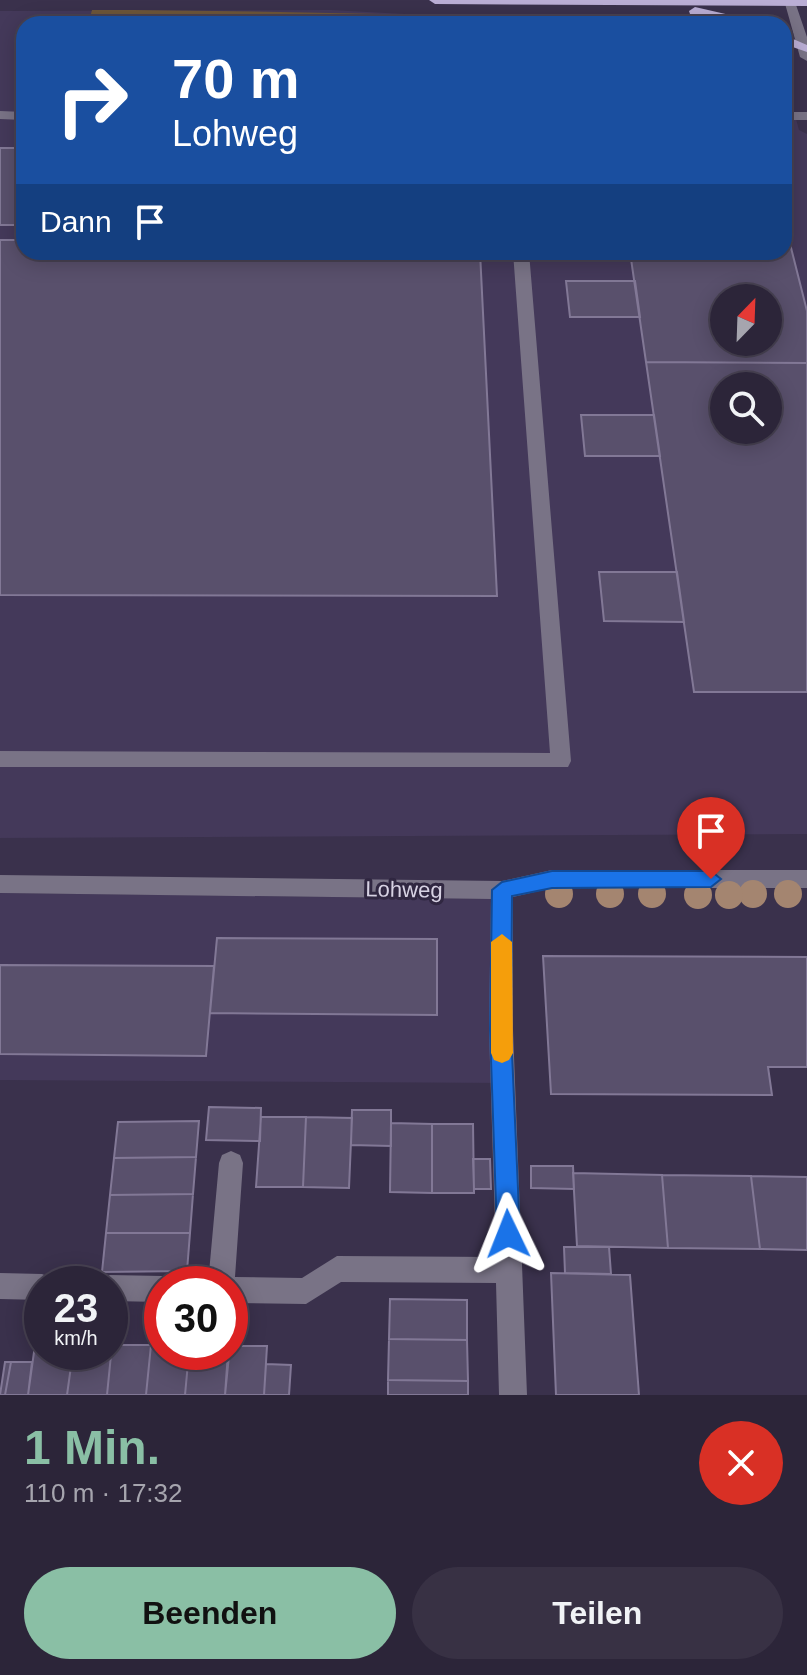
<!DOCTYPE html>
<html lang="de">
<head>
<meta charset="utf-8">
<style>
	body { margin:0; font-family:Arial,sans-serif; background:#383144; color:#f1f3f6; height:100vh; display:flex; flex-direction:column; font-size:30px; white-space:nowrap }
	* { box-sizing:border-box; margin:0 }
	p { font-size:26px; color:#a6a5ae }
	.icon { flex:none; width:44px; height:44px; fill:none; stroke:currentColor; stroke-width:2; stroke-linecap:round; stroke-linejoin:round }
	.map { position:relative; height:1395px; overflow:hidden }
	.drawer { display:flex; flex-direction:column; background:#2c2539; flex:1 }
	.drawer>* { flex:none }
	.banner { position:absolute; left:16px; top:16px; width:776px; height:244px; border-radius:24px; box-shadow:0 4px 20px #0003,0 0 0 2px #484253; background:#1a4fa0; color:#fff; overflow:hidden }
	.needle { width:52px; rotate:23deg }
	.controls { position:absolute; left:710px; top:284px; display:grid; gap:16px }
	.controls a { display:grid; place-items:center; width:72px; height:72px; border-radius:50%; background:#2c2539; box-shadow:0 4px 20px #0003,0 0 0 2px #484253; font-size:40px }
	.speed { position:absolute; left:24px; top:1266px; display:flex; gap:16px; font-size:40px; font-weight:700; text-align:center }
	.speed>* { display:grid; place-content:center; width:104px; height:104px; border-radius:50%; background:#2c2539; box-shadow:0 4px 20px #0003,0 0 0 2px #484253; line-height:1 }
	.speed small { font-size:20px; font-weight:400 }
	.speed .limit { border:12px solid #d22; background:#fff; color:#111 }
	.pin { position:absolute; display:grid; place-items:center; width:68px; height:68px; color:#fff; margin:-82px -34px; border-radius:50% 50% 50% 0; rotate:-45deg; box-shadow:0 0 8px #0007 }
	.pin .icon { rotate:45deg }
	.me { position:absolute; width:88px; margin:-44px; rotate:358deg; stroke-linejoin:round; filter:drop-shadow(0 0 6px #0008) }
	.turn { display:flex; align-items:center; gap:28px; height:168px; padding:0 24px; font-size:36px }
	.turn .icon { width:104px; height:104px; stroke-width:2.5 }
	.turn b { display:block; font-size:56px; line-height:68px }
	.then { display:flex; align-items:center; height:76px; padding:0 24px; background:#0003; gap:16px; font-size:30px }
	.round { display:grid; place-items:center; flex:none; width:84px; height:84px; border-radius:42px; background:#383144 }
	.headline { display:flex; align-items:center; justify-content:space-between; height:136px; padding:0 24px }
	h1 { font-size:48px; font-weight:600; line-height:60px; color:#8abfa5 }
	.primary-button { display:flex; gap:16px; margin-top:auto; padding:16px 24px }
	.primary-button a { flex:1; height:92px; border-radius:48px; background:#8abfa5; color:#111; font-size:32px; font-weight:600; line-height:92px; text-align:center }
	.primary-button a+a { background:#383144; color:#f1f3f6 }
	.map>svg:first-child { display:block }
</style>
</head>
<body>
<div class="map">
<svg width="807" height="1395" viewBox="0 0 807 1395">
	<rect width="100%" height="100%" fill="#3a314c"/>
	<path fill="#44395a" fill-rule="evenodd" d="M331,10L460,17L687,19L715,24H24V252H784V75L799,130L807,134V834L0,838V11ZM724,298H768V342H724ZM724,386H768V430H724Z
		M0,893L505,899L510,1083L0,1080Z"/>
	<path fill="#6d563a" d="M92,10C290,10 489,18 687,19L715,24H88Z"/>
	<path fill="#59506c" stroke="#827896" stroke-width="2" fill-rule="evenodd" d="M0,148H24V225H0Z
		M784,220L807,311V363L646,362L630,252H784ZM724,298H768V342H724Z
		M0,240H24V252H480L497,596L0,595Z
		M566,281H635L640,317H570Z
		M646,362L807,363V692H694ZM724,386H768V430H724Z
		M581,415H654L660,456H585Z
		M599,572H677L684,622L604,621Z
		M217,938L437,939V1015L210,1013Z
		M543,956L807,957V1067H768L772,1095L551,1094Z
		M0,965L214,966L206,1056L0,1054Z
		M209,1107L261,1108L260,1141L206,1140Z
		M352,1110H391V1146L351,1145Z
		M261,1117H306L303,1187H256Z
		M306,1117L352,1118L349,1188L303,1187Z
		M199,1121L196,1157L114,1158L118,1122Z
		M391,1123L432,1124V1193L390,1192Z
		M432,1124H473L474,1193H432Z
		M196,1157L193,1194L110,1195L114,1158Z
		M473,1159H490L491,1189H474Z
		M531,1166H573L574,1189L531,1188Z
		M573,1173L662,1175L668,1248L577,1246Z
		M662,1175L751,1176L760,1249L668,1248Z
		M751,1176L807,1177V1250L760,1249Z
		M193,1194L190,1233H106L110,1195Z
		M106,1233H190L187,1271L102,1272Z
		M564,1247H609L611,1274L565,1273Z
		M551,1273L630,1275L639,1395H556Z
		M390,1299L467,1300V1340L389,1339Z
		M389,1339L467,1340L468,1381L388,1380Z
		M35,1345H42V1352H73L67,1395H28Z
		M110,1345H112L107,1395H67L73,1352H110Z
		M112,1345H151L146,1395H107Z
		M151,1345L162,1346V1352H189L185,1395H146Z
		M230,1346H267L264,1395H225Z
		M189,1352H228L225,1395H185Z
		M5,1362H11L5,1395H0Z
		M11,1362H32L28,1395H5Z
		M266,1364L291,1365L289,1395H264Z
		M388,1380L468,1381V1395H388Z"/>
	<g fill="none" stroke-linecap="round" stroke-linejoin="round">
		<path fill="#797386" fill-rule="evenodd" d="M784,0L795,2L807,37V61L800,57Z
			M0,111L24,112V120L0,119Z
			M784,112H807V120H784Z
			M513,252H529L571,761L568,767H0V751L550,753Z
			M552,870H807V888H552L513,897V1030L527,1395H499L496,1283L341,1282L306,1304L230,1303V1284H208L219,1163L222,1155L231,1151L240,1155L243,1163L235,1277L302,1278L337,1256L496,1257L489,1030L491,899L0,893V875L502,881Z
			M0,1273L42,1274L51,1278L54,1284H42V1300L0,1299Z
			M110,1275L162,1276L173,1284H162V1302L110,1301V1284H99L101,1279Z"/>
		<path fill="#baaed5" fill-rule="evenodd" d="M429,0H807V6L435,4Z
			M695,7L756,21L758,24H734L690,14L689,11Z
			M784,35L807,45V52L784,44Z"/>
	</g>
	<g fill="#a48570">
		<circle cx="559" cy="894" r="14"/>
		<circle cx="610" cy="894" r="14"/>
		<circle cx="652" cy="894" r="14"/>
		<circle cx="753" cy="894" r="14"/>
		<circle cx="788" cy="894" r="14"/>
		<circle cx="698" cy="895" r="14"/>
		<circle cx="729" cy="895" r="14"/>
	</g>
	<path fill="#1a73e8" stroke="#114b97" stroke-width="2" d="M552,871H711L721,879L711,887L552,888L512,896L511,1030L520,1234L516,1242L508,1245L500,1242L497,1234L490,1030L492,890L502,882Z"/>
	<path fill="#f59e0b" d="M502,934L512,942L513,1053L509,1060L502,1063L494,1060L491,1053V942Z"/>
	<g text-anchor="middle" stroke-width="6" stroke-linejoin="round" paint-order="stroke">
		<g font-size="22" fill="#d7d2e3" stroke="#302741">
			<text transform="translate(404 889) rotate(1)" y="8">Lohweg</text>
		</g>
	</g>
</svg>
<div class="controls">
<a><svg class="needle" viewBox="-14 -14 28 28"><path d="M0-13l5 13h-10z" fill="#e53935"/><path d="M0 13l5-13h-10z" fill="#a6a5ae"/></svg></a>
<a><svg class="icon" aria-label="search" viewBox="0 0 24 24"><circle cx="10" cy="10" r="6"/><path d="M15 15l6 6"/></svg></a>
</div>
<div class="speed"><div>23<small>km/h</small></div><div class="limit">30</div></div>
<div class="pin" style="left:711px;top:879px;background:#d93025"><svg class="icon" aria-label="arrive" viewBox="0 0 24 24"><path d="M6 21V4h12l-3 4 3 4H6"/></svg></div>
<svg class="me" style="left:508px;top:1234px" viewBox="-20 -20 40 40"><path d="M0-17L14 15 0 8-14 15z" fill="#1a73e8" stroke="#fff" stroke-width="4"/></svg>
<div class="banner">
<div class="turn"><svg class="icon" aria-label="right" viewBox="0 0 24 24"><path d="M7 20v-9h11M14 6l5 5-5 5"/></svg><div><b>70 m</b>Lohweg</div></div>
<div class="then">Dann<svg class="icon" aria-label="arrive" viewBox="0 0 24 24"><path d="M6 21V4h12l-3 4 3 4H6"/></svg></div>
</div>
</div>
<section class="drawer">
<div class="headline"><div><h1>1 Min.</h1><p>110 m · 17:32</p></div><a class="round" style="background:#d93025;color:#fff"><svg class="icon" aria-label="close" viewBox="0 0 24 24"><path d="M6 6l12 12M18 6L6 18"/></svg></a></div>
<div class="primary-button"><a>Beenden</a><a>Teilen</a></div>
</section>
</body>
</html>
